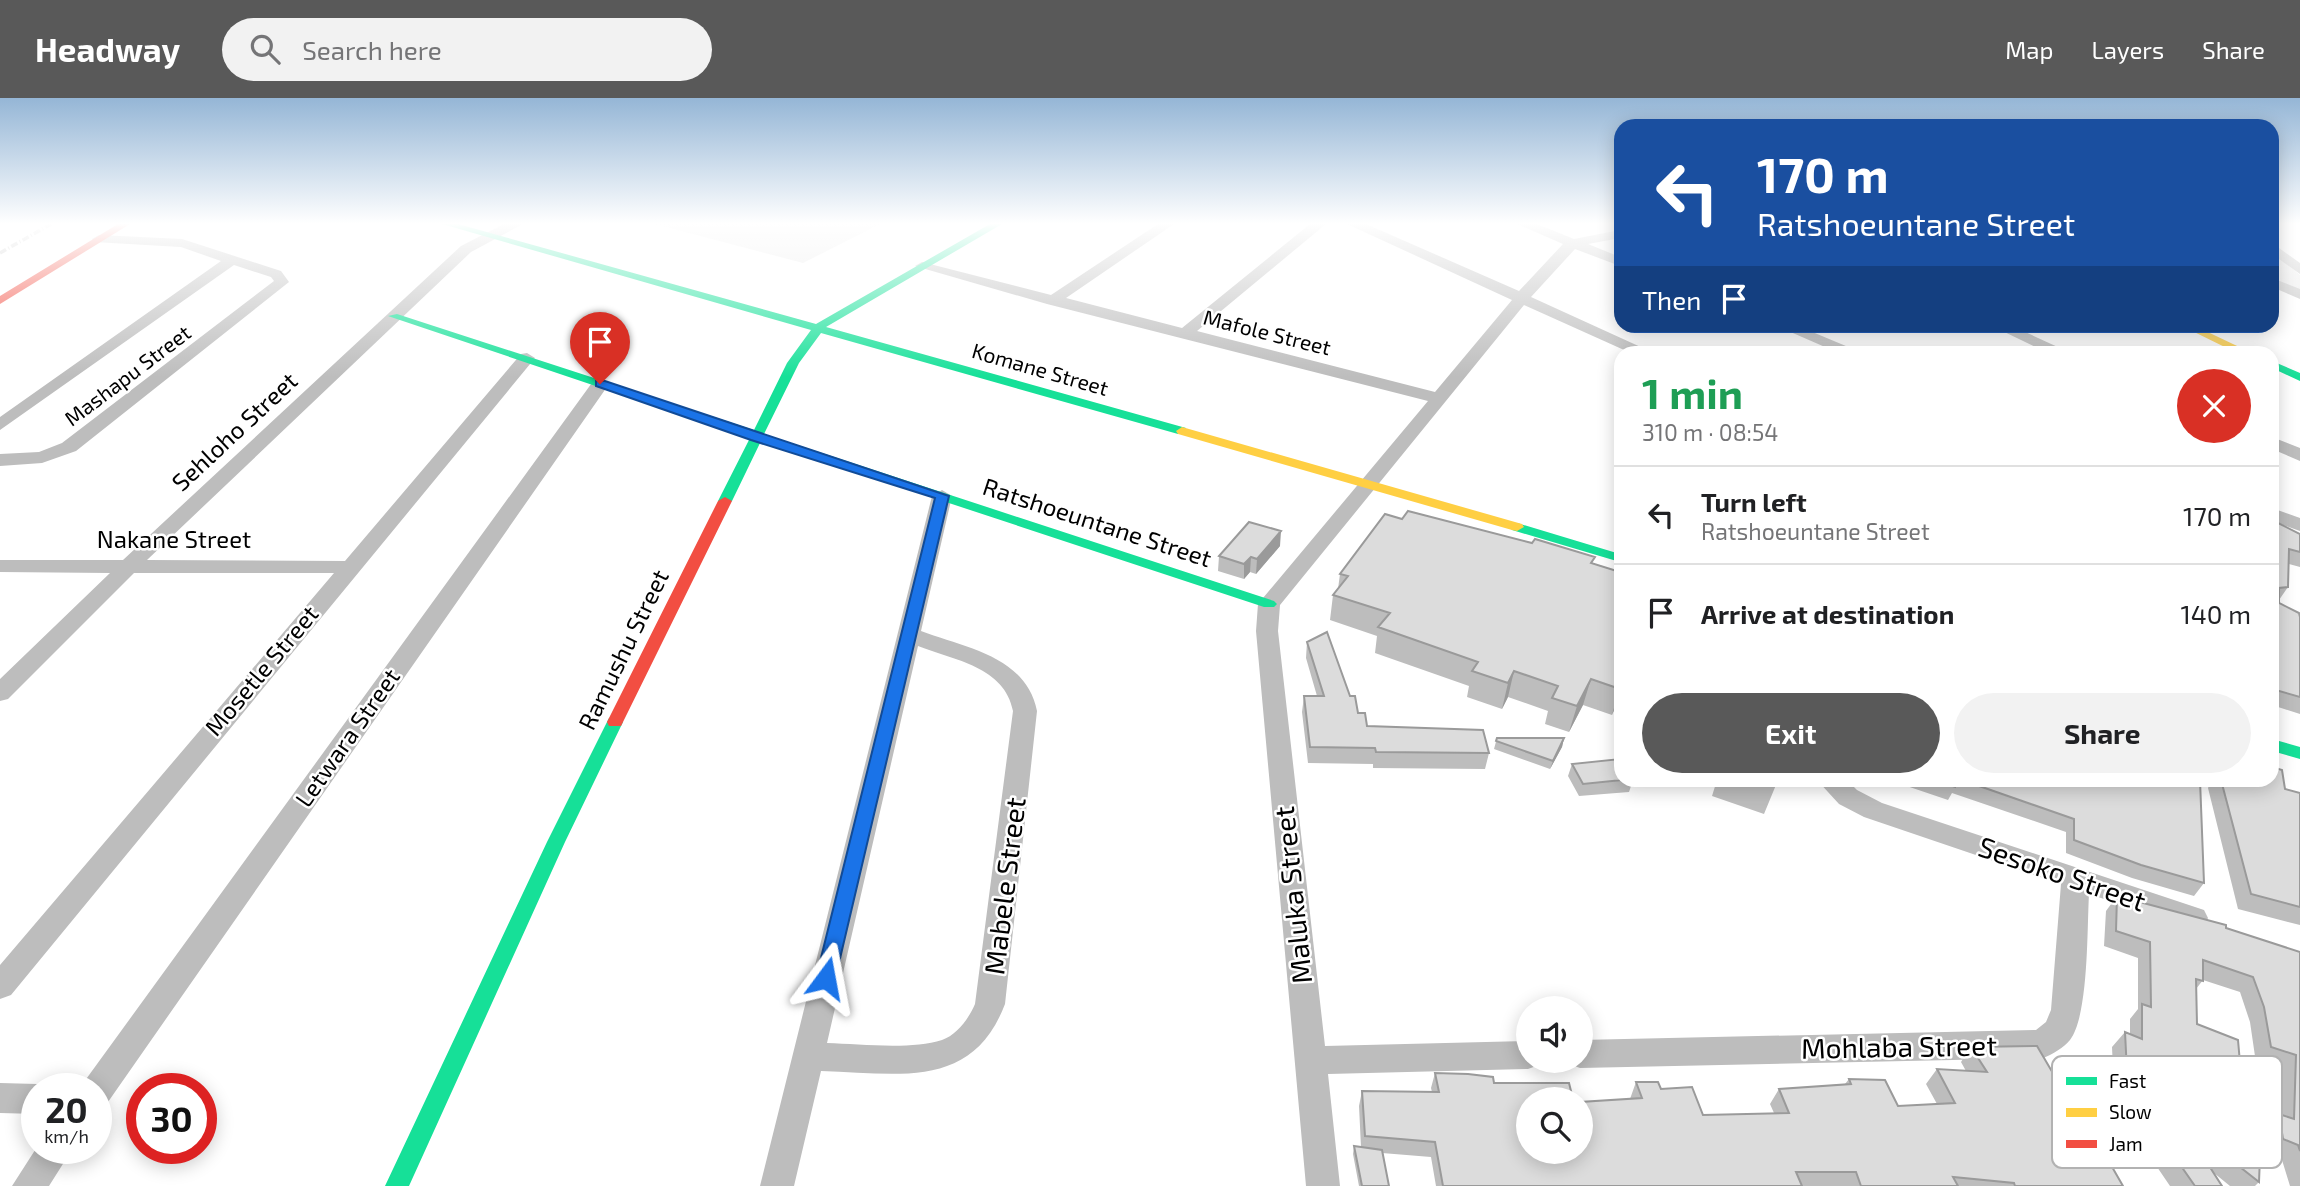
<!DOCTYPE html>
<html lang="en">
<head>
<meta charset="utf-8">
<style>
	body { margin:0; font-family:"Exo 2",sans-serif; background:#f2f2f2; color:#202124; height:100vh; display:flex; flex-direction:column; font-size:26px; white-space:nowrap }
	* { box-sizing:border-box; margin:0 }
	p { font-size:23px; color:#757577 }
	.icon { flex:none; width:38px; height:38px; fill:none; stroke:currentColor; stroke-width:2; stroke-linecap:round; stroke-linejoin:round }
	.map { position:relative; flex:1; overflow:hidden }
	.drawer { position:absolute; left:1614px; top:248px; width:665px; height:441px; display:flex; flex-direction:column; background:#fff; border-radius:21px; box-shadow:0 4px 18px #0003 }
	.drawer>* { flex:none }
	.hud { position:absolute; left:1614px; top:21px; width:665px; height:214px; border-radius:21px; box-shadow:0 4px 18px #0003; background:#1a4fa0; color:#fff; overflow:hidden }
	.fabs { position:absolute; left:1516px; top:898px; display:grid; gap:14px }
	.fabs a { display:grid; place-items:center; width:77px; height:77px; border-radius:50%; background:#fff; box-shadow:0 4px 18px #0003; font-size:35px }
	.speed { position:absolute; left:21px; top:975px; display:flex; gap:14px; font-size:35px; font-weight:700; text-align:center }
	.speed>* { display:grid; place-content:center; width:91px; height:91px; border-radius:50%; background:#fff; box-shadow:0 4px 18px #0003; line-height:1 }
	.speed small { font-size:18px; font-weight:400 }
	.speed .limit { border:10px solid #d22; background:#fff; color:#111 }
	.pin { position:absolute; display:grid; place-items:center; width:60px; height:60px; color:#fff; margin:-72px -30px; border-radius:50% 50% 50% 0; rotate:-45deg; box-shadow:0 0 7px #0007 }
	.pin .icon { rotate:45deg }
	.me { position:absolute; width:77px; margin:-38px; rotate:13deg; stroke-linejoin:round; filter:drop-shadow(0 0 5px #0008) }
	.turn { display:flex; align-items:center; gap:24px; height:147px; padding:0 28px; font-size:32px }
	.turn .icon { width:91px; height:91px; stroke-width:2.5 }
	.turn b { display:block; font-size:49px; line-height:60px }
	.then { display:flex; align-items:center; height:66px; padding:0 28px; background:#0003; gap:14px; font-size:26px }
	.round { display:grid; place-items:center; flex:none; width:74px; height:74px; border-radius:37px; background:#f2f2f2 }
	.headline { display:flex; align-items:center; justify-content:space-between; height:119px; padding:0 28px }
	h1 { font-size:42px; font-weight:700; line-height:52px; color:#1e9e55 }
	.action { display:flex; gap:14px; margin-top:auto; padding:14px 28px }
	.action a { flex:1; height:80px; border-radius:42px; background:#595959; color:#fff; font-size:28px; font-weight:700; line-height:80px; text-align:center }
	.action a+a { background:#f2f2f2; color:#202124 }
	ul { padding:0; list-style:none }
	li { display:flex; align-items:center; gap:21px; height:98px; padding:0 28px; border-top:2px solid #e0e0e0 }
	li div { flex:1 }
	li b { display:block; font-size:26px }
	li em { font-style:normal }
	header { display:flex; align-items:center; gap:42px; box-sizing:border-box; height:98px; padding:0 35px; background:#595959; color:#fff }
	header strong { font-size:33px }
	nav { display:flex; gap:38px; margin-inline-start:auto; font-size:24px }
	.search { width:490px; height:63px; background:#f2f2f2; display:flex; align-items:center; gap:18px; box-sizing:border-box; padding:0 24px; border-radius:38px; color:#757577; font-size:26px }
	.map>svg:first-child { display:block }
</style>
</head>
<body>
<header>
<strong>Headway</strong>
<div class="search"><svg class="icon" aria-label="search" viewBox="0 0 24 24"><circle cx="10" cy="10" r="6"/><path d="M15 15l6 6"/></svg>Search here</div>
<nav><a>Map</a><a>Layers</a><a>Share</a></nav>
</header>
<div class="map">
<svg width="2300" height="1088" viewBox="0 0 2300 1088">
	<rect width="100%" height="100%" fill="#fff"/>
	<path fill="#e8e8e8" d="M655,126H880L803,165Z
		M2272,153L2300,177V192L2272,181Z"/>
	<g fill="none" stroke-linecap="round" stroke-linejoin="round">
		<path fill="#bdbdbd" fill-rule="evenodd" d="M504,126H523L471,154L147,462L345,463L521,256L527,255L535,260L11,897L0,901V867L334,475H134L8,601L0,603V581L110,475L0,474V462H123L461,148Z
			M1158,126H1174L1066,200L1182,230L1310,126H1326L1197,233L1435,294L1512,202L1347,126H1366L1519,193L1563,146L1517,126H1537L1574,141L1620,132V140L1588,146L1620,159V168L1575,151L1531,199L1656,256H1633L1524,207L1280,507L1278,533L1325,948L1528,943V962H1541L1539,967L1528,971L1328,976L1340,1088H1306L1256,533L1258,506L1428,303L1047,206L915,168L922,164L1051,197Z
			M99,137L182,141L281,173L289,184L76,353L42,365L0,368V356L39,354L62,345L274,183L271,179L234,167L0,332V319L221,163L181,149L94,144L92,141Z
			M2272,145L2300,165V176L2272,156Z
			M2272,180L2300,191V201L2272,189Z
			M1777,228H1798L1865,256H1841Z
			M1992,228H2012L2073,256H2050Z
			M600,281L609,286L108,1004L96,1009V990H81L84,984L594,282Z
			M2272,339L2300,350V363L2272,351Z
			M942,392L952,398L921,533C966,550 1026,558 1037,613L1005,906C972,993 898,975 821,973L794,1088H760L932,398ZM918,548C954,562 1005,569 1013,613L975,906C969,920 957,937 942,942C911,952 860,946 827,945Z
			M2272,410L2300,420V433L2272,423Z
			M1817,682H1847L1857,692L1882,705L2204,812L2208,820L2204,828L2194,831L2089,796C2087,829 2089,917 2070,942C2063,950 2053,956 2043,960L1580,970L1569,966L1567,962H1580V942L2036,932L2046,924L2051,912L2061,786L1864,719L1839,706Z
			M0,985L37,986L49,990H37V1016L0,1015Z
			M37,1049L73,1050L49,1088H12Z"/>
		<path fill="#16e098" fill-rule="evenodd" d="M442,126H458L816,226L990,126H1002L826,229L1186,330V336H1178L821,235L799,265L764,336L1274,503L1277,506L1274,509H1264L761,343L732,403L725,407L720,406L718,403L750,340L388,218L397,216L754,332L787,265L811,232Z
			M2272,263L2300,275V283L2272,270Z
			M1517,425L1620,456V464L1512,432L1510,429Z
			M615,618L621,620L623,624L565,744L409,1088H385L547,744L609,620Z
			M2272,641L2300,649V661L2272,653Z"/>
		<path fill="#ffcf43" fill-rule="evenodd" d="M2182,228H2195L2254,256H2239Z
			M1182,329L1522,426L1524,429L1517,433L1512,432L1178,336L1176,333Z"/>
		<path fill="#f24e42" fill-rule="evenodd" d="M118,126H130L0,206V198Z
			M725,399L732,403L623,624L621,628H609L607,624L718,403Z"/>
		<path stroke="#bdbdbd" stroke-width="3.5" stroke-dasharray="7 2.5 1 2.5" stroke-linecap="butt" d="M0,155L51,126"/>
	</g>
	<path fill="#bdbdbd" d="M1402,421L1593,466L1620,474V598L1612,617L1583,607L1569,634L1545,626L1548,613L1508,599L1502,611L1467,599L1469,588L1375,555L1377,538L1330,522L1333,497L1338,491L1340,476Z
		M2272,422L2300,436V469L2289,466L2288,489L2279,502V505L2300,519V616L2272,607Z
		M1280,448L1256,476L1250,474L1244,481L1218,473L1219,458Z
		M1307,544L1350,598L1358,615L1367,628L1489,655L1485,671L1373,670V666L1308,665L1302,614L1304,598H1317L1306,560Z
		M1497,640H1564L1562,649L1550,671L1494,651Z
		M1572,666L1620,682H1633L1629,694L1579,698L1568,678Z
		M1717,682H1778L1764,716L1712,698Z
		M1889,682H2200L2204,785L2194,798L2132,780L2066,755V734L1952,695L1948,702Z
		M2210,682H2272L2285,691L2300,695V827L2238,811L2208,690L2210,686Z
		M2117,798L2226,830L2300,854V1088H2290L2282,1062L2267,1056L2264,1031L2279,1016L2281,972L2256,965L2250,924L2240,894L2203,882L2196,891L2197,926L2240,965L2225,981L2224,980L2229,1015L2259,1084L2255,1088H2230L2214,1075L2222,1088H2170L2153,1063L2106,1058L2123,1088H1436L1431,1059L1382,1055L1389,1088H1359L1353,1056L1354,1048L1361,1049L1359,1008L1362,993L1432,994L1431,990L1435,975L1494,985L1528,1054L1630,1001L1636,984L1661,991L1703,1017L1774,1015L1770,1006L1779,991L1845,986L1849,981L1898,1008L1937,1006L1926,986L1937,971L1966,973L1961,964L1971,949L2064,994H2114L2112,949L2125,934L2130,936V921L2138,911V860L2104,848L2106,813Z"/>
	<path fill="#9a9a9a" d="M1281,433L1280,448L1256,476L1257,461Z
		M1251,459L1250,474L1244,481V466Z
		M1514,573L1508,599L1502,611L1508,585Z
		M1591,581L1583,607L1569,634L1577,608Z
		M1620,589V598L1612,617Z
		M1564,640L1562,649L1550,671L1553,663Z"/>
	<path fill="#dcdcdc" stroke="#9a9a9a" stroke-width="2" d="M1408,413L1532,445L1535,441L1595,459L1591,465L1620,474V591L1591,581L1577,608L1552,600L1558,588L1514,573L1508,585L1472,573L1478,564L1378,529L1390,515L1333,497L1348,478L1340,476L1385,416L1402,421Z
		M2272,422L2300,436V454L2289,451L2288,489L2279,490V505L2299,515L2300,519V599L2272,591Z
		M1249,424L1281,433L1257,461L1251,459L1244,466L1219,458Z
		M1327,534L1350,598H1355L1358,615H1365L1367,628L1483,632L1489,655L1376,654L1375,650L1310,649L1304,598H1324L1307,544Z
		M1497,640H1564L1553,663L1496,643Z
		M1620,661V682H1622L1583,686L1572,666Z
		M2272,669L2282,672L2285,691L2300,695V809L2251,796L2221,682H2272Z
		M1766,682H1778L1777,686Z
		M1936,682H1956L1955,689Z
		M1962,682H2200L2204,785L2141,767L2074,742V721Z
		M2117,798L2226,827V830L2300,854V1053L2298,1047L2283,1041L2279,1016L2294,1021L2296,957L2271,949L2264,909L2253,879L2203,862V883L2196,881L2197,926L2238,942L2240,965L2221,959L2229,1015L2261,1033L2259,1084L2179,1021L2222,1088H2195L2167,1048L2096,1041L2123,1088H2015L2014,1085L1953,1079L1958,1088H1861L1856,1074H1796L1802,1088H1443L1435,1044L1365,1038L1362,993L1439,994L1435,975L1468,976L1493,979L1494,985H1569L1573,1001H1528V1054H1580V1004L1642,1000L1636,984H1658L1661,991L1692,989L1703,1017L1789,1015L1779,991L1851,986L1849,981L1885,982L1898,1008L1955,1005L1937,971L1987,974L1971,949L2037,948L2064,994H2128L2125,934L2142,941V906L2151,909L2150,844L2116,833Z
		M1354,1048L1382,1052L1389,1088H1362Z"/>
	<linearGradient id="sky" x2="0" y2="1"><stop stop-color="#95b6d6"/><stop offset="0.45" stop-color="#fff"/><stop offset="1" stop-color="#fff" stop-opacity="0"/></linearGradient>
	<rect width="2300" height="279" fill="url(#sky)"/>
	<path fill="#1a73e8" stroke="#114b97" stroke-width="2" d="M596,283H605L949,398L834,886L826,889L819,886L816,880L935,400L751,342L596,288Z"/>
	<g text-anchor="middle" stroke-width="5" stroke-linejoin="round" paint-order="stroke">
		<g font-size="21" fill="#000" stroke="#fff">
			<text transform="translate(1267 235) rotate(14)" y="7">Mafole Street</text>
			<text transform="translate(1040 272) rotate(16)" y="7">Komane Street</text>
			<text transform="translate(128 278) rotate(-37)" y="7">Mashapu Street</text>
		</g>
		<g font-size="24" fill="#000" stroke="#fff">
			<text transform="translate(235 334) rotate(-43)" y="8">Sehloho Street</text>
			<text transform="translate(1097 425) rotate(18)" y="8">Ratshoeuntane Street</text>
			<text x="174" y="450">Nakane Street</text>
			<text transform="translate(624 552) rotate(-64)" y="8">Ramushu Street</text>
			<text transform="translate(262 573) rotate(-50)" y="8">Mosetle Street</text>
			<text transform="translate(348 640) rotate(-55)" y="8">Letwara Street</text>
		</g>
		<g font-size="28" fill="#000" stroke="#fff">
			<text transform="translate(2062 776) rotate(19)" y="10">Sesoko Street</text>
			<text transform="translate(1005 788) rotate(-83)" y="10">Mabele Street</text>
			<text transform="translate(1293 797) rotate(-96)" y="10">Maluka Street</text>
			<text transform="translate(1899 949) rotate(-1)" y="10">Mohlaba Street</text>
		</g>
	</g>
	<rect x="2052" y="958" width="230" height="112" rx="10" fill="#fff" stroke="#b2b2b2" stroke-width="2"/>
	<rect x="2066" y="979" width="31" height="8" fill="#16e098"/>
	<rect x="2066" y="1010" width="31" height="9" fill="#ffcf43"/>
	<rect x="2066" y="1042" width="31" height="8" fill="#f24e42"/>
	<g font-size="19" fill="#000">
		<text x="2109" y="990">Fast</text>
		<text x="2109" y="1021">Slow</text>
		<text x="2109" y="1053">Jam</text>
	</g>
</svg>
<div class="fabs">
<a><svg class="icon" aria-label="sound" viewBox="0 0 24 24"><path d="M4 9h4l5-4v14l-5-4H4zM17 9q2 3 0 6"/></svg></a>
<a><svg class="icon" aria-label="search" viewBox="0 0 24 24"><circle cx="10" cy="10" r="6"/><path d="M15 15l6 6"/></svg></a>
</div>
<div class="speed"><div>20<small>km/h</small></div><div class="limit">30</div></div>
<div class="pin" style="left:600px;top:286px;background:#d93025"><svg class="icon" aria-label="arrive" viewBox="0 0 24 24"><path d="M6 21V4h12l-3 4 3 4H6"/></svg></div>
<svg class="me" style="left:826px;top:880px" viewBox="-20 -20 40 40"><path d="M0-17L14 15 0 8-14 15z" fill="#1a73e8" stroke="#fff" stroke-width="4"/></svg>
<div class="hud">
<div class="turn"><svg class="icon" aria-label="left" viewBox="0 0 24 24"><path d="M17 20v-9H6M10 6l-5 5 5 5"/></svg><div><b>170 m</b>Ratshoeuntane Street</div></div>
<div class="then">Then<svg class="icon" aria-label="arrive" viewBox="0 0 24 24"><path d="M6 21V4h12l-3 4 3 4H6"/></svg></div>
</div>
<section class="drawer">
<div class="headline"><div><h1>1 min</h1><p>310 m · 08:54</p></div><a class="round" style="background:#d93025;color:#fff"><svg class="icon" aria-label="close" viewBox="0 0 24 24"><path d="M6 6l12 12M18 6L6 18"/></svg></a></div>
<ul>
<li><svg class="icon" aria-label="left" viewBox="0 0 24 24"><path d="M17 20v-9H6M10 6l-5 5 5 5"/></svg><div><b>Turn left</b><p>Ratshoeuntane Street</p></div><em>170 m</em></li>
<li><svg class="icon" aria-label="arrive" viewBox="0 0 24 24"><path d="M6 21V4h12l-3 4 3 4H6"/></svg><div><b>Arrive at destination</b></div><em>140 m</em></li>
</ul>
<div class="action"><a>Exit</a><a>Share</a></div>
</section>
</div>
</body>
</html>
